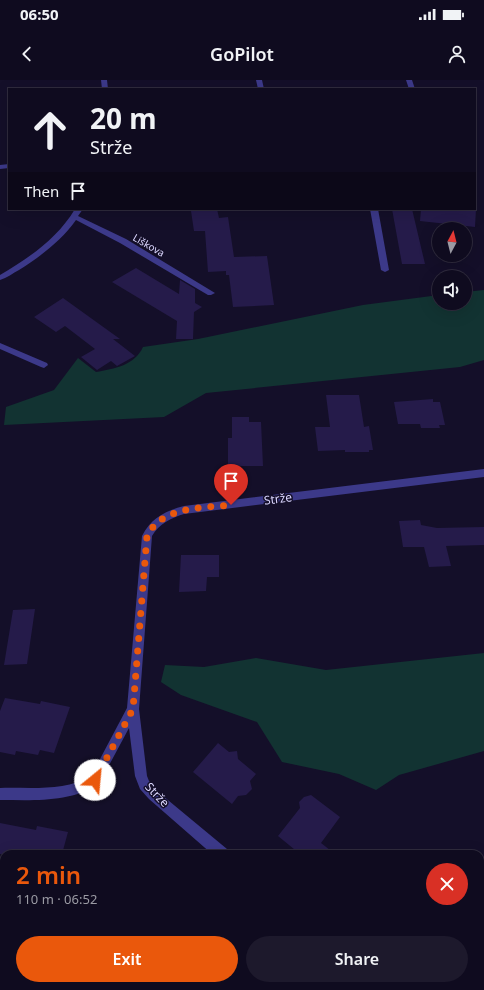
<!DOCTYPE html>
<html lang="en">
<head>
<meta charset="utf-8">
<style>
	body { margin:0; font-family:"Noto Sans",sans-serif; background:#1d192c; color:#f1f3f6; height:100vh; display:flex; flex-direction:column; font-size:15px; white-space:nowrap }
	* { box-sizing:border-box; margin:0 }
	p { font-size:13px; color:#9b9ba4 }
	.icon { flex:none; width:22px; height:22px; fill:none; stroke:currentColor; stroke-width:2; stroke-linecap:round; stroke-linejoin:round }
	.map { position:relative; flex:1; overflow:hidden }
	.drawer { position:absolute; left:0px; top:770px; width:484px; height:140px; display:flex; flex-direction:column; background:#0f0b1f; border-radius:12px 12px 0 0; box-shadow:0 4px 16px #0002,0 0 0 1px #2f2b3d }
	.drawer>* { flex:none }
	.top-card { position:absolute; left:8px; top:8px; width:468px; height:122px; border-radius:0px; box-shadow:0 4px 16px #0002,0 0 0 1px #2f2b3d; background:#0f0b1f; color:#f1f3f6; overflow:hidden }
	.needle { width:26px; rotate:7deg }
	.fabs { position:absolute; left:432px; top:142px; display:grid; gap:8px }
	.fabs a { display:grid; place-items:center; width:40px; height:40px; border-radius:50%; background:#0f0b1f; box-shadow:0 4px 16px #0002,0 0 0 1px #2f2b3d; font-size:20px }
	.pin { position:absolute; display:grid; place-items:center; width:34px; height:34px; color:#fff; margin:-41px -17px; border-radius:50% 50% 50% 0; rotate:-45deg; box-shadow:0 0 4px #0007 }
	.pin .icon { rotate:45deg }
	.me { position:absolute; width:44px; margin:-22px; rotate:28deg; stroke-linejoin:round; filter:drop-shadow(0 0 3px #0008) }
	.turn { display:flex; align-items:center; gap:14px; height:84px; padding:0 16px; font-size:18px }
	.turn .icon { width:52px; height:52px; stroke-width:2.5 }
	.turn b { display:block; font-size:28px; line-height:34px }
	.then { display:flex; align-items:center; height:38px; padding:0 16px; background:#0003; gap:8px; font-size:15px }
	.round { display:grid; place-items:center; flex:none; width:42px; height:42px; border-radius:21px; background:#1d192c }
	.headline { display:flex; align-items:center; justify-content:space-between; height:68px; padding:0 16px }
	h1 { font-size:24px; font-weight:600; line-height:30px; color:#ea580c }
	.action { display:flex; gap:8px; margin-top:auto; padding:8px 16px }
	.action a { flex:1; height:46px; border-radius:24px; background:#ea580c; color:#fff; font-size:16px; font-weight:600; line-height:46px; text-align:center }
	.action a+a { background:#1d192c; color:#f1f3f6 }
	.status { display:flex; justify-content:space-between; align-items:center; height:28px; padding:0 20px; background:#0f0b1f; direction:ltr }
	.status svg { height:11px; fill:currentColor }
	header { display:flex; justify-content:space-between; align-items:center; height:52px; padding:0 16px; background:#0f0b1f; font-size:18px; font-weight:600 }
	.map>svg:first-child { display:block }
</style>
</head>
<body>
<div class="status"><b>06:50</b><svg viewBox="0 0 49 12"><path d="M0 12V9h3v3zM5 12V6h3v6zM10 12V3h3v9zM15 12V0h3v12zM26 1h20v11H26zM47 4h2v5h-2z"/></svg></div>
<header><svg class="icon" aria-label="back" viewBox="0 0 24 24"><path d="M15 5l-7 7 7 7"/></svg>GoPilot<svg class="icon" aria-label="person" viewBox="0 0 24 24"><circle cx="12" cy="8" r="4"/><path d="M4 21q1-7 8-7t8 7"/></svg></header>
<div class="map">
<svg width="484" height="910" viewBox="0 0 484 910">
	<rect width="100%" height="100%" fill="#140f29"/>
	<path fill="#123332" d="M484,210V280L460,287L206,313L164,337L4,345L6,327L54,310L78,278L96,292C114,289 135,285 143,267L198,259L363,225L439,215V223H465V212Z
		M484,573V671L399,695L376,710L339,694L282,682L257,642L181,615L161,602L165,585L204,587L256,578L326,590Z"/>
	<path fill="#251b4a" d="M217,129L219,138L228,137L234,177L267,176L274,225L233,227L229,195H226V191L208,192L205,151H194L191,131Z
		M392,129H412L425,184H402Z
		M421,129H476L475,147L420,141Z
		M136,188L179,214L180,200L195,209V223L202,227L194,232L193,259H176L177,241L112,202Z
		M63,218L120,259H113L135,276L117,286L111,281L97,290L81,277L95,269L65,246L56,252L34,237Z
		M326,315H359L364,347L369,346L373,370H369V372H345V370L318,371L315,347H330Z
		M433,319V322H440L445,345H439L440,348H421L420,344H398L394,322Z
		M232,337H249V342H261L263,386H228V358H232Z
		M420,440L421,445L437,448L484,447V465L446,466L451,486L429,487L424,467H403L399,441Z
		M181,475H219V497H207L206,511L179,512Z
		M35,529L27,584L4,585L13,530Z
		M5,618L40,624L41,621L70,627L54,673L40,670L38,675L16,671L15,675L0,672V631Z
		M218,663L229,672L237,671L238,679L256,694L250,701L252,709L246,715L238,716L232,724L193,692Z
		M311,715L340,737L321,763L335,774H300L278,756L300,728L299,722L304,717Z
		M0,743L36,750L37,746L68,752L62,774H0Z"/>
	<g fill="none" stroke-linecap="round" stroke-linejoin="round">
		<path fill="#3c3989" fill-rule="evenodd" d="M101,0H107L108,9H102Z
			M256,0H262L264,9H258Z
			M406,0H412L415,9H409Z
			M9,84V88L0,89V85Z
			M75,129H83L78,136L126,159L215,213L211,215H208L120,163L76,140C61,161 41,176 19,190C13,193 7,198 0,200V195C30,177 57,159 75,129Z
			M370,129H378L389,190L385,192L381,190Z
			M0,263L47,283L48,285L44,288L41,287L0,269Z
			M484,389V397L184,434C171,438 159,444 152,456L139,629L147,696L149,701L157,711L227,769L228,774H212L149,719L140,709L135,696L129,648L99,704C69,723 34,720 0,720V708C30,707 64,712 91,696L127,628L142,456C151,438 165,431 184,426Z
			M484,862V876L480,878V864Z
			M372,906H398L400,910H374Z
			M403,906H431L429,910H401Z"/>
	</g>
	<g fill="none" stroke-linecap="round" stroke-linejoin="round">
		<path stroke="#ea580c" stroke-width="7" stroke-dasharray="0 12.6" d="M95,700L133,629L147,456C162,426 202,428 231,425"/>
	</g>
	<g text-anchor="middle" stroke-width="3" stroke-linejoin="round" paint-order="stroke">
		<g font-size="10" fill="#dcd7ff" stroke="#140f29">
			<text transform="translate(149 165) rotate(30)" y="4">Liškova</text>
		</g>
		<g font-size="12" fill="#dcd7ff" stroke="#140f29">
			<text transform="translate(278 419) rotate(-7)" y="4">Strže</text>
			<text transform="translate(157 715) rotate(46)" y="4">Strže</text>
		</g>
	</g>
</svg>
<div class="fabs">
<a><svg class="needle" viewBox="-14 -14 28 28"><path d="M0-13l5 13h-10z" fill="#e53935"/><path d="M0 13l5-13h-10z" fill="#9b9ba4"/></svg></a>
<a><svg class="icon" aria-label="sound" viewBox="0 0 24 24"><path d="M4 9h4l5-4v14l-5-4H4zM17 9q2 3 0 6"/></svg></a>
</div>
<div class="pin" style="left:231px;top:425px;background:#d93025"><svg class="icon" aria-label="arrive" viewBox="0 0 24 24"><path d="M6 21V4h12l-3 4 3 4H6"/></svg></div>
<svg class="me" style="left:95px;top:700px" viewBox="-20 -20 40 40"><circle r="19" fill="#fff"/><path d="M0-13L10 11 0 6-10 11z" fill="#ea580c"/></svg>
<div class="top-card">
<div class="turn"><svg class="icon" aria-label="ahead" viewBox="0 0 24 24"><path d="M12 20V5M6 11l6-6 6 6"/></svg><div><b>20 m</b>Strže</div></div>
<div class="then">Then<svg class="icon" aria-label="arrive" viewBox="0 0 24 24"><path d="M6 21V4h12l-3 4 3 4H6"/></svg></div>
</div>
<section class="drawer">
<div class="headline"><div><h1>2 min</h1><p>110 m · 06:52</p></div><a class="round" style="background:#d93025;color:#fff"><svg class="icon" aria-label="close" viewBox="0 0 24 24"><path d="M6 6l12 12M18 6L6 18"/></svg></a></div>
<div class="action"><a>Exit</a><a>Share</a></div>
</section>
</div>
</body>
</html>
